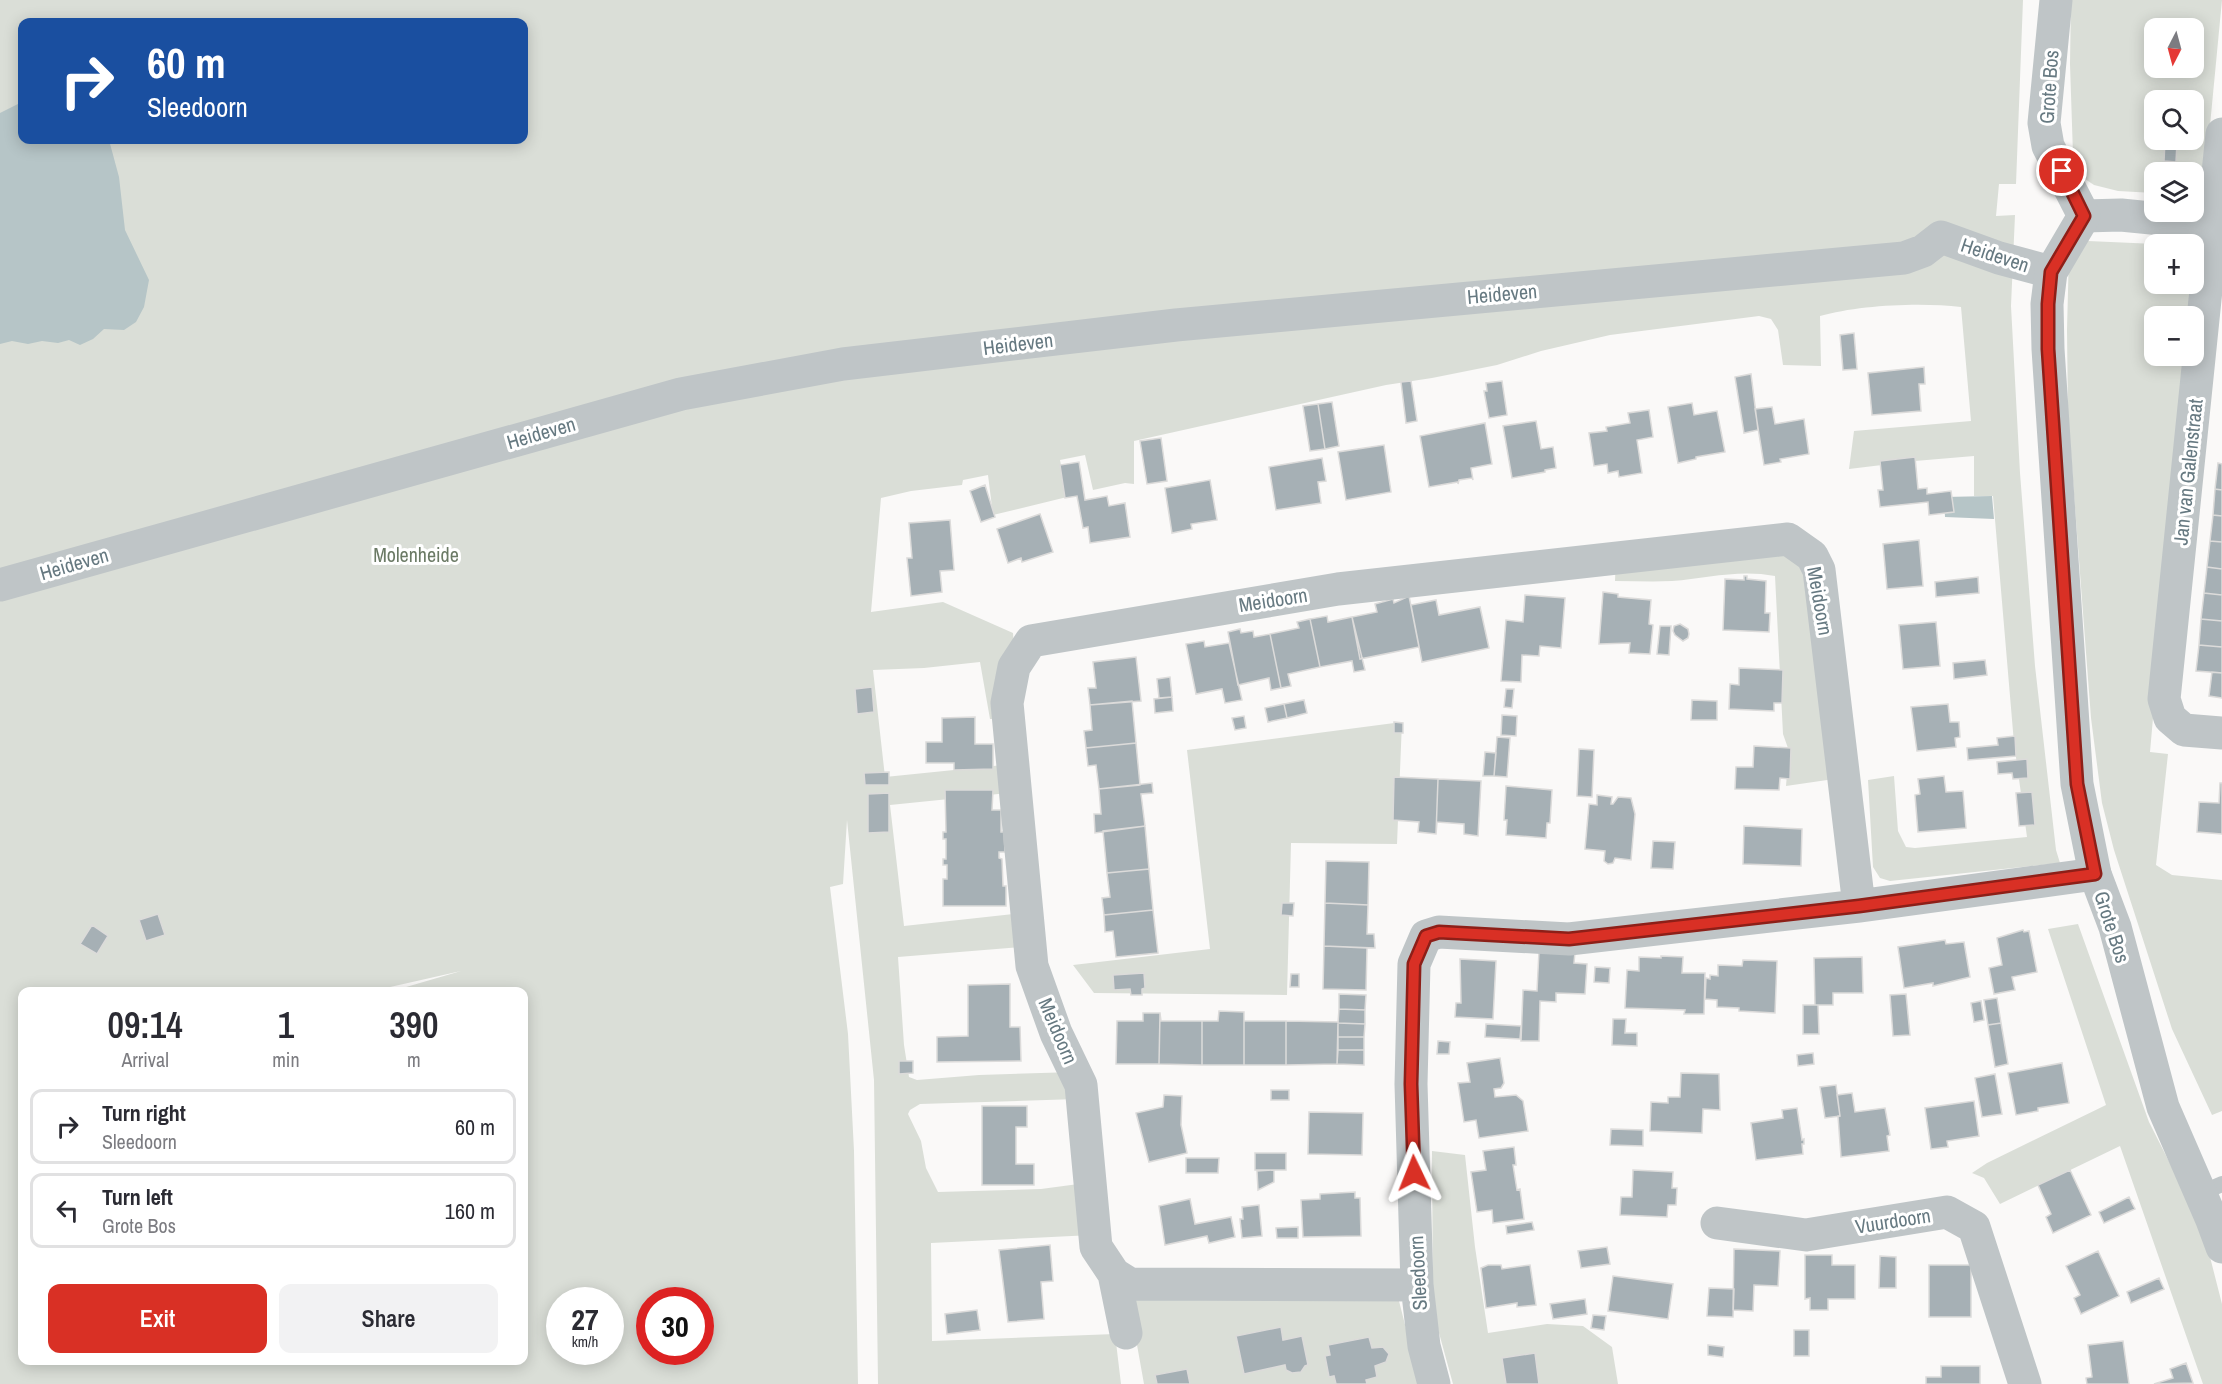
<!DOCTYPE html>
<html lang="en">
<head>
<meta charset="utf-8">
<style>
	body { margin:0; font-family:"Archivo Narrow",sans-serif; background:#f2f2f3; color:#2b2b33; height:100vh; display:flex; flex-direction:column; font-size:22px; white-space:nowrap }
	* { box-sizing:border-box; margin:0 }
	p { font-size:20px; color:#7c7c81 }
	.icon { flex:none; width:33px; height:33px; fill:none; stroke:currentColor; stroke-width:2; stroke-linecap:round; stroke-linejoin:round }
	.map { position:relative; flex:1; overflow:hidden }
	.details { position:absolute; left:18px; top:987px; width:510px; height:378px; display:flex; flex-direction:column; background:#fff; border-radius:12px; box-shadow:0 3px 15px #0003 }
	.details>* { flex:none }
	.banner { position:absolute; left:18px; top:18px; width:510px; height:126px; border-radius:12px; box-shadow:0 3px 15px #0003; background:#1a4fa0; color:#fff; overflow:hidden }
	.needle { width:39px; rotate:186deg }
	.tools { position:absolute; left:2144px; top:18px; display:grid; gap:12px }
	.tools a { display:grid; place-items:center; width:60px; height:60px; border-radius:12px; background:#fff; box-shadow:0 3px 15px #0003; font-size:30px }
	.speed { position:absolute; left:546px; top:1287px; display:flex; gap:12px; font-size:30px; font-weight:700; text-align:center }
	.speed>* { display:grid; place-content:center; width:78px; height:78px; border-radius:50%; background:#fff; box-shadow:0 3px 15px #0003; line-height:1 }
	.speed small { font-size:15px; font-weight:400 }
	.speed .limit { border:9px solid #d22; background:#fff; color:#111 }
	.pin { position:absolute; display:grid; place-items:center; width:51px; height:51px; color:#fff; margin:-26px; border:3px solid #fff; border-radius:50%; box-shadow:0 2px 6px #0007 }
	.me { position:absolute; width:66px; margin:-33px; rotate:358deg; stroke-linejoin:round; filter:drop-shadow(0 0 4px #0008) }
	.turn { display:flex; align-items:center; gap:21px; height:126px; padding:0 30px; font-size:27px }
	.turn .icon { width:78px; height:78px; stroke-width:2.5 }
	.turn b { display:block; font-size:42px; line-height:51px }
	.eta { display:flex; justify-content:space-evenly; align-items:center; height:102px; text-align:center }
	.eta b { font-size:36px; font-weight:600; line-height:42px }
	.action { display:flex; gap:12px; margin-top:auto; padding:12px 30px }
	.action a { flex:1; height:69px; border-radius:12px; background:#d93025; color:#fff; font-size:24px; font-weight:600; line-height:69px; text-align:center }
	.action a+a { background:#f2f2f3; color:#2b2b33 }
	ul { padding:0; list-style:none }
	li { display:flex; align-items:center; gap:18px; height:75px; margin:0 12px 9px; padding:0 18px; border:3px solid #e1e1e2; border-radius:12px }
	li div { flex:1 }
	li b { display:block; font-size:22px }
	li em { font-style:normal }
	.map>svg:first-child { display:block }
</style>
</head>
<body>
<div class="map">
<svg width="2222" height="1384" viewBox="0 0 2222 1384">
	<rect width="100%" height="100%" fill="#faf9f8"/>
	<path fill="#daded7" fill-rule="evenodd" d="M0,0H2023L2016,184H1999L1996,216L2015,215L2011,306L2020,473L2035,666L2056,850L2060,863L1890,881L1880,878L1873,867L1868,780L1894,776L1898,831L1906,847L1915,848L2027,837L2014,743L1993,496H1974V456L1915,461L1849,469L1854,431L1971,421L1961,307C1921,302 1858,305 1820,316L1821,366L1783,365L1778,330L1771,319L1759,316L1610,335L1541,351L1497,365L1432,378L1386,385L1134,441V484L1125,483L1093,490L1085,455L1060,460L1067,497L993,515L988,475L963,480L962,485L911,491L881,498L871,612L943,602L1013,633L1019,719H990L980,662L924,668L873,670L885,777L1024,763L1027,791L890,805L904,926L1040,911L1044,945L898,957L904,1045L909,1077L917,1080L979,1075L1074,1072L1077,1099L920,1104L910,1110L908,1114L921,1141L926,1168L938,1192L1041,1189L1086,1183L1092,1235L931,1243L932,1341L1115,1334L1121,1384H878L874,1080L847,820L843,884L830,887L848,1034L854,1151L858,1384H0ZM22,22H524V140H22ZM461,971L389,992H524V1360H22V992H368ZM560,1300H610V1352H560ZM650,1300H700V1352H650Z
		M2071,0H2222L2204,188L2201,193L2193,194V172H2154V193L2118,191L2094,185L2082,177L2073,155L2070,64ZM2154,28H2193V68H2154ZM2154,100H2193V140H2154Z
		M2088,241L2156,244H2154V284H2192L2189,316H2154V356H2185L2150,752L2168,754L2156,865L2172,875L2222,880V1111L2212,1115L2172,1029L2114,850L2102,803L2091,718L2068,415L2067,330L2069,252Z
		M1758,533L1817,571L1834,779L1786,786L1789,751L1783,734L1775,576C1740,569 1707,578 1672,581C1653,582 1634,581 1615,581L1616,555Z
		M1402,722L1397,844L1291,843L1287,995L1094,993L1073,965L1210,949L1187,750Z
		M2078,924L2149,1122L2191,1205L2210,1257L2222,1304V1384H2203L2120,1146L2000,1204L1984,1178L1972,1173L1987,1163L2106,1105L2048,929Z
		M1432,1151L1465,1155L1475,1247L1488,1333L1547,1324L1583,1326L1612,1347L1618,1384H1453L1433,1311Z
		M1127,1289L1399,1301L1420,1384H1144Z"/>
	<path fill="#b6c5c7" d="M22,102V140H109L119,177L125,230L149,280L144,307L136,322L124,330L104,329L93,339L80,345L69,340L58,343L42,341L28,344L12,341L0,344V113Z
		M1992,496L1994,519L1945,517L1944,497Z"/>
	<path fill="#a6b0b5" stroke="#dcdbda" stroke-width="1.5" d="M2165,141L2177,142L2176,162L2164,161Z
		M1854,333L1857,369L1843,370L1840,335Z
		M1924,367L1925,384H1919L1921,411L1872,415L1868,373Z
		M1751,374L1758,430L1744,433L1735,377Z
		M1411,381L1417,421L1406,423L1401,382Z
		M1502,381L1507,415L1489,418L1484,391H1487L1486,383Z
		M1332,402L1339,446L1325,449L1318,404Z
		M1692,403L1694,415L1717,411L1725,452L1696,457V459L1678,463L1668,407Z
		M1318,404L1325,449L1310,451L1303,406Z
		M1772,407L1775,424L1804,419L1809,454L1780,459L1781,462L1764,465L1755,409Z
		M1649,410L1653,437L1637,440L1642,473L1619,477L1618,471L1608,473L1607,464L1594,466L1589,433L1607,431L1606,427L1630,423L1628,413Z
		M1536,421L1541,449L1553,447L1556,468L1545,470V472L1512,478L1503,426Z
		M1485,423L1492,464L1471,468L1473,480L1472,478L1459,480L1458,484V482L1429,487L1420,436Z
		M1161,438L1167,481L1147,484L1140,441Z
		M1384,445L1391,492L1346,500L1338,452Z
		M1915,457L1918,489L1927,488V494L1951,491L1954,512L1929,515L1928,502L1880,507L1878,490H1883L1880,461Z
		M1322,458L1326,481L1318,482L1321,503L1276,510L1269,467Z
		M1079,462L1085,500L1107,496L1109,506L1125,503L1130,537L1090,543L1088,527L1083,528L1077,496L1065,498L1060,465Z
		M2218,463L2222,464V490L2215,489Z
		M1210,480L1217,520L1191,524L1192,529L1172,533L1165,488Z
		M985,485L995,517L981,522L970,491Z
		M2215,489L2222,490V516L2213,515Z
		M1040,514L1053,552L1022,562L1021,558L1008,563L997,529Z
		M2213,515L2222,516V542L2210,541Z
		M950,520L954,570L940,571L942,592L911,596L907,558H912L909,523Z
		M1919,540L1923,586L1887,589L1883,544Z
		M2210,541L2222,542V569L2207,567Z
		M2207,567L2222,569V595L2204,593Z
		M1744,576H1747V579L1766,581L1765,613H1770L1769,632L1723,630L1725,579L1744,580Z
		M1978,577L1979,593L1936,597L1935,582Z
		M1603,592L1618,594V597L1651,600L1649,624L1653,625L1650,654L1629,653L1630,643L1599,644Z
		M2204,593L2222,595V621L2201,619Z
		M1525,595L1565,598L1561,648L1540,646L1539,656L1522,655L1521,682L1501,681L1506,620L1523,622Z
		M1409,596L1419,647L1360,659L1352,617L1377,612L1375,604L1393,599L1394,603Z
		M1436,600L1439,615L1480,607L1489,648L1422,662L1411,605Z
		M1327,616L1328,622L1352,617L1365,670L1354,672L1352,661L1320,667L1310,619Z
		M1310,619L1320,667L1288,674L1291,686L1281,688L1270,634L1299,628L1297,622Z
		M2201,619L2222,621V647L2199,645Z
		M1936,622L1940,666L1903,669L1899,625Z
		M1680,624L1688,629L1689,634L1688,638L1683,641L1675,635L1673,631L1674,626Z
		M1660,626H1671L1669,655L1657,654Z
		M1240,629L1241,633L1253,631L1254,637L1270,634L1281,688L1271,690L1269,678L1238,685L1228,632Z
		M1204,641L1205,647L1229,643L1242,700L1225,703L1222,689L1196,694L1186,644Z
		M2199,645L2222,647V673L2196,671Z
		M1136,657L1141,701L1090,705L1088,688H1096L1093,662Z
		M1985,660L1987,675L1954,679L1953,663Z
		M1739,668L1783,670L1782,703H1774V711L1729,709L1730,684L1739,685Z
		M2212,672L2222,673V698L2209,696Z
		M1170,677L1172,697L1159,698L1157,679Z
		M872,687L874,712L857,714L855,689Z
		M1506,689H1514L1512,708L1504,707Z
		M1172,697L1173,711L1155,713L1154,699Z
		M1304,700L1307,713L1287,718L1284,704Z
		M1692,700L1717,701V720H1691Z
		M1132,701L1136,743L1086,748L1084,731L1092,730L1090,705Z
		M1284,704L1287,718L1268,722L1265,708Z
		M1948,704L1950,722H1959L1960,737L1955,738L1956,747L1917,751L1911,707Z
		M1502,715L1517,716L1516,736L1501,735Z
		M1244,716L1246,728L1235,730L1232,718Z
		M975,717V744H993V769L954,770V763H926V742H942V718Z
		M1394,722L1403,723V733H1394Z
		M2015,736L2016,756L1968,760L1967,748L1998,745L1997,738Z
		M1497,737L1510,738L1507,777L1494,776Z
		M1136,743L1140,785L1099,789L1096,765L1088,766L1086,748Z
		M1754,746L1791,748L1790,779L1780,778L1779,790L1735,789L1736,767H1753Z
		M1579,749L1594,750L1592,797L1577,796Z
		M1485,752L1496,753L1494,776H1483Z
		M2027,759L2028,778L2013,779L2012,773L1998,774L1997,762Z
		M889,772V785H865L864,773Z
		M1944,776L1946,792L1963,791L1966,828L1918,832L1915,795L1920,794L1918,779Z
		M1394,777L1438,779L1436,834L1418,832L1419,822L1393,820Z
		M1438,779L1481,781L1478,836L1464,834V824L1437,822L1436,834Z
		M1152,783L1153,793L1141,794L1145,826L1095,833L1094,814H1101L1099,789Z
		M2220,783H2222V834L2197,832L2199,802L2219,803Z
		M1506,786L1552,790L1550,823H1547L1546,838L1506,835L1507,820H1504Z
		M945,790H993L992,810H1001V832H1004L1005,852H999V858L1002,859L1003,886H1006V906H943V879H947V865H943V859H946V839H943V832H946Z
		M2032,792L2035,825L2019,826L2016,793Z
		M889,793V832L868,833V794Z
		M1597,795L1612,797L1611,804H1613L1618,797L1631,798L1635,814L1631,860L1615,858L1613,863L1608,864L1604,861L1605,851L1585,849L1589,804L1597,805Z
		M1145,826L1149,869L1107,873L1103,831Z
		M1744,826L1802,829L1801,866L1743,864Z
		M1653,841L1675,842L1673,869L1651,868Z
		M1326,861L1369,862L1368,905L1325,903Z
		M1149,869L1153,910L1104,915L1102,898L1110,897L1107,873Z
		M1282,903H1294L1293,916L1281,915Z
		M1325,903L1368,905L1367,934H1374L1375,948L1324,946Z
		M1153,910L1158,953L1116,957L1113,931L1105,932L1104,915Z
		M158,914L165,935L146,941L139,920Z
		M92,925L108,936L97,954L80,944Z
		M2023,930L2024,932L2029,931L2037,972L2012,977L2015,990L1994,994L1989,968L2002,965L1997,938Z
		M1945,940L1946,944L1964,942L1970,977L1933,986V983L1904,988L1898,947Z
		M1324,946L1367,948L1366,990L1323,989Z
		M1539,951L1575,952L1574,963L1587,964L1585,994L1556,993V1002L1540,1001L1539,1041H1521L1523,990L1537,991Z
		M1661,956L1683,957L1682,973H1705L1704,1014H1684L1685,1010L1625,1008L1627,970L1639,971V957L1661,958Z
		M1862,957L1863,993H1833V1005H1815L1814,958Z
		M1460,959L1496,961L1493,1019L1455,1017L1456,1003H1461Z
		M1743,960L1777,961L1775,1013L1739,1011V1008L1717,1007V1000L1705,999L1706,978L1710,979V975L1718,976V965L1742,966Z
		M1595,967L1610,968L1609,983L1594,982Z
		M1144,973L1145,988L1142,989V995H1131L1130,989L1114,990L1113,975Z
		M1291,974H1299V987H1290Z
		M1010,984V1027H1020L1021,1061L937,1062V1037L968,1036V985Z
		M1339,994L1366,995L1365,1010L1339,1009Z
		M1906,994L1910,1035L1893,1036L1890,995Z
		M1997,998L2001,1023L1988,1025L1984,1000Z
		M1981,1001L1984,1020L1974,1022L1971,1003Z
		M1803,1005H1818L1819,1034H1803Z
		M1339,1009L1365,1010V1024L1338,1023Z
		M1219,1011L1244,1012V1065H1202V1021H1218Z
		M1143,1013H1160L1159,1064H1116L1117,1021H1143Z
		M1160,1013L1161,1021H1202V1065L1159,1064Z
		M1613,1019H1626L1625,1033H1637V1046L1612,1045Z
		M1244,1021H1286V1065H1244Z
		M1286,1021L1338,1022L1337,1064L1286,1065Z
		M1338,1023L1365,1024L1364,1037H1338Z
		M2001,1023L2008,1064L1995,1067L1988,1025Z
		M1486,1024L1521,1026L1520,1039L1485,1037Z
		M1338,1037H1364V1050H1338Z
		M1438,1041L1450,1042L1449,1054H1437Z
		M1338,1050H1364V1065L1337,1064Z
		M1813,1053L1814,1064L1798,1066L1797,1055Z
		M1500,1058L1504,1083L1501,1088L1494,1089L1495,1097L1516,1095L1523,1101L1528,1131L1479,1138L1476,1120L1464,1122L1458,1083L1470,1082L1467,1063Z
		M899,1061H913V1073L899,1074Z
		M2062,1063L2069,1103L2038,1108V1111L2016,1115L2008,1073Z
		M1681,1073L1719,1074L1720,1110L1703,1109L1702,1133L1650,1131L1651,1102L1668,1103V1097H1680Z
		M1995,1074L2002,1114L1982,1117L1975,1078Z
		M1836,1085L1840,1116L1825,1118L1820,1087Z
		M1271,1090H1289V1100H1271Z
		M1852,1093L1855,1112L1885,1108L1890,1135L1887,1136L1889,1151L1841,1157L1838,1116H1840L1837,1095Z
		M1164,1095L1182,1096L1181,1125L1187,1153L1149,1162L1136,1113L1163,1107Z
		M1974,1101L1979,1136L1947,1141L1948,1147L1931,1149L1925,1108Z
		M982,1106H1027V1127H1016V1164H1034V1185H982Z
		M1797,1108L1802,1140L1804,1139V1144H1802L1803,1154L1756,1160L1751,1123L1783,1118L1782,1110Z
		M1309,1112L1363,1113L1362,1155L1308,1154Z
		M1611,1129L1643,1130V1146L1610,1145Z
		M1514,1147L1516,1165H1513L1517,1190L1520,1189L1524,1219L1493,1223L1492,1210L1477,1212L1471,1172L1486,1170L1483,1151Z
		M1255,1153H1286V1170H1255Z
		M1186,1158H1219L1218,1173H1186Z
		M1274,1170V1182L1258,1190L1257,1171Z
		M1633,1170L1673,1172L1672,1188H1677L1676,1205H1668L1667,1217L1620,1215L1621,1197H1632Z
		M2070,1170L2091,1215L2053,1233L2046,1217L2051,1214L2038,1185Z
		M1355,1192V1198H1360L1361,1236L1303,1237L1301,1200L1320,1199V1194Z
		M2129,1197L2135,1209L2104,1223L2099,1212Z
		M1190,1199L1195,1224L1231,1217L1235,1237L1209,1243L1207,1236L1165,1245L1159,1206Z
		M1259,1205L1262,1236L1242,1238L1240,1219H1243L1242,1207Z
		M1532,1222L1534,1230L1507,1234L1506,1226Z
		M1298,1227V1238H1277L1276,1228Z
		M1050,1245L1053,1281L1041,1282L1044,1319L1008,1322L999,1250Z
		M1607,1247L1610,1264L1581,1268L1578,1251Z
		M1734,1249L1780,1251L1778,1286L1754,1285L1753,1311L1733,1310Z
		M2098,1251L2119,1296L2081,1314L2074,1298L2080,1295L2066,1266Z
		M1805,1255H1832V1265H1855V1299H1828V1310H1810V1298L1805,1299Z
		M1880,1256L1896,1257V1288H1879Z
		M1488,1265H1501L1502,1269L1530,1265L1536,1305L1517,1307V1303L1486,1308L1481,1268Z
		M1929,1265H1971V1317H1929Z
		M1613,1276L1673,1284L1668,1319L1608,1311Z
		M2159,1278L2164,1289L2131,1303L2127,1292Z
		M1709,1288L1734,1289L1733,1317L1707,1316Z
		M1585,1299L1587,1314L1553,1319L1550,1304Z
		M977,1310L980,1330L947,1334L945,1314Z
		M1593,1315L1606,1316L1604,1330L1591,1328Z
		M1281,1327L1283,1340L1302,1336L1308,1365L1305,1366L1301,1372L1292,1373L1286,1370L1285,1365L1244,1374L1236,1336Z
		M1794,1330H1809V1356H1794Z
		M1369,1337L1372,1348L1383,1347L1389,1354L1386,1362L1375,1366L1377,1377L1366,1380L1367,1384H1336L1334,1376L1329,1377L1325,1356L1330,1355L1328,1345Z
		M2123,1341L2129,1384H2087L2086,1378L2092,1377L2088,1345Z
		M1708,1345L1724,1347L1723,1357L1708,1355Z
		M1535,1353L1539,1384H1506L1502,1358Z
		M2186,1363L2193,1383L2154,1384L2173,1378L2170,1369Z
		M1941,1366H1980V1384H1926V1377H1941Z
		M1187,1369L1190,1384H1157L1155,1375Z"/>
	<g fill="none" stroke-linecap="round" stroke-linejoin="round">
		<path stroke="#bfc5c7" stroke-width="16" d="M2201,1193L2222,1184"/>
		<path stroke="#bfc5c7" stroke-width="33" d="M2222,134L2164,699L2170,718L2184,730L2222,733
			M2084,216L2121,215L2222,225
			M0,585L681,394L843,364L1176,325L1904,258L1923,251L1941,237L1999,258L2051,272
			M1717,1223L1806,1235L1947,1212L1974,1227L2025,1384
			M1114,1274L1126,1333
			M1417,1285L1130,1284L1114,1274L1096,1247L1081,1085L1056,1033L1032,966L1007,703L1014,667L1031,641L1338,589L1788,539L1812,556L1819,570L1859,906
			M1434,1384L1424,1346L1417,1285L1411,1084L1414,964L1426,936L1439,932L1569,939L1859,906L2095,874"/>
		<path stroke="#bfc5c7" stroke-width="33" d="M2056,0L2044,123L2048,146L2084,216L2051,272L2047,304L2048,349L2077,784L2095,874L2115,927L2163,1107L2212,1220L2222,1247"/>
	</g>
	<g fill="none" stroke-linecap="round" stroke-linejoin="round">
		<g stroke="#8d1f18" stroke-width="15">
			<path id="route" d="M1414,1173L1411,1084L1414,964L1426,936L1439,932L1569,939L1859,906L2095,874L2077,784L2048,349V304L2051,272L2084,216L2062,171"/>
		</g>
		<use href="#route" stroke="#d93025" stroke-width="10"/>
	</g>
	<g text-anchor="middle" stroke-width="6" stroke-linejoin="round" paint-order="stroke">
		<g font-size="20" fill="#667981" stroke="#fff">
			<text transform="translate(2049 87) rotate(-86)" y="7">Grote Bos</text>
			<text transform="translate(1995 255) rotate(18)" y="7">Heideven</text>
			<text transform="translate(1502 294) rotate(-5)" y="7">Heideven</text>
			<text transform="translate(1018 344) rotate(-7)" y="7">Heideven</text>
			<text transform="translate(541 433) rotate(-16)" y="7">Heideven</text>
			<text transform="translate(2188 472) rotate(-84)" y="7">Jan van Galenstraat</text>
			<text transform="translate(74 564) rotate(-16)" y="7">Heideven</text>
			<text transform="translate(1273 600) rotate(-9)" y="7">Meidoorn</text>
			<text transform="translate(1820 601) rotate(80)" y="7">Meidoorn</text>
			<text transform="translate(2112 927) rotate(72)" y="7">Grote Bos</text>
			<text transform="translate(1058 1031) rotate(67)" y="7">Meidoorn</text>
			<text transform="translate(1893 1221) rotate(-9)" y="7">Vuurdoorn</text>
			<text transform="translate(1418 1273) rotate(-93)" y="7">Sleedoorn</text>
		</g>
		<g font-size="20" fill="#6b7a65" stroke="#fff">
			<text x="416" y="562">Molenheide</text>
		</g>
	</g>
</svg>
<div class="tools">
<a><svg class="needle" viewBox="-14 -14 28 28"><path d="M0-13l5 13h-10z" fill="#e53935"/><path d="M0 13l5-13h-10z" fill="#7c7c81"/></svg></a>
<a><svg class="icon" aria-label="search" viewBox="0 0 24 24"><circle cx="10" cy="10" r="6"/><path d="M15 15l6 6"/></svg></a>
<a><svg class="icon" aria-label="layers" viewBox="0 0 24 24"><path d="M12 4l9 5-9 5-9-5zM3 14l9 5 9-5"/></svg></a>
<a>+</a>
<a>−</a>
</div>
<div class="speed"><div>27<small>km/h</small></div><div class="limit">30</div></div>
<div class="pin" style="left:2062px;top:171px;background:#d93025"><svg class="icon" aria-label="arrive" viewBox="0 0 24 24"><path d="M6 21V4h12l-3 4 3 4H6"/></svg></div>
<svg class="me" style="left:1414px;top:1173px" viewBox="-20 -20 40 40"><path d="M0-17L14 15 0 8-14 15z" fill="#d93025" stroke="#fff" stroke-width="4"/></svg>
<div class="banner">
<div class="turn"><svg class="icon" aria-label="right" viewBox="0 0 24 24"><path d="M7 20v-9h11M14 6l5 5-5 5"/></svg><div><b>60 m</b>Sleedoorn</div></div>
</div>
<section class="details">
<div class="eta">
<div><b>09:14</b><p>Arrival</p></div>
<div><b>1</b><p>min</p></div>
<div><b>390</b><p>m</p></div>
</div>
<ul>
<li><svg class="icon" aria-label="right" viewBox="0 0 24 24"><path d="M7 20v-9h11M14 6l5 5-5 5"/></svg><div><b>Turn right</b><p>Sleedoorn</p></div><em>60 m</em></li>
<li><svg class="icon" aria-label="left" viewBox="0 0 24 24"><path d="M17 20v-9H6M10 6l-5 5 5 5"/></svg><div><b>Turn left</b><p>Grote Bos</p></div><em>160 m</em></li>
</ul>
<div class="action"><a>Exit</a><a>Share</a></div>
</section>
</div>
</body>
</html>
